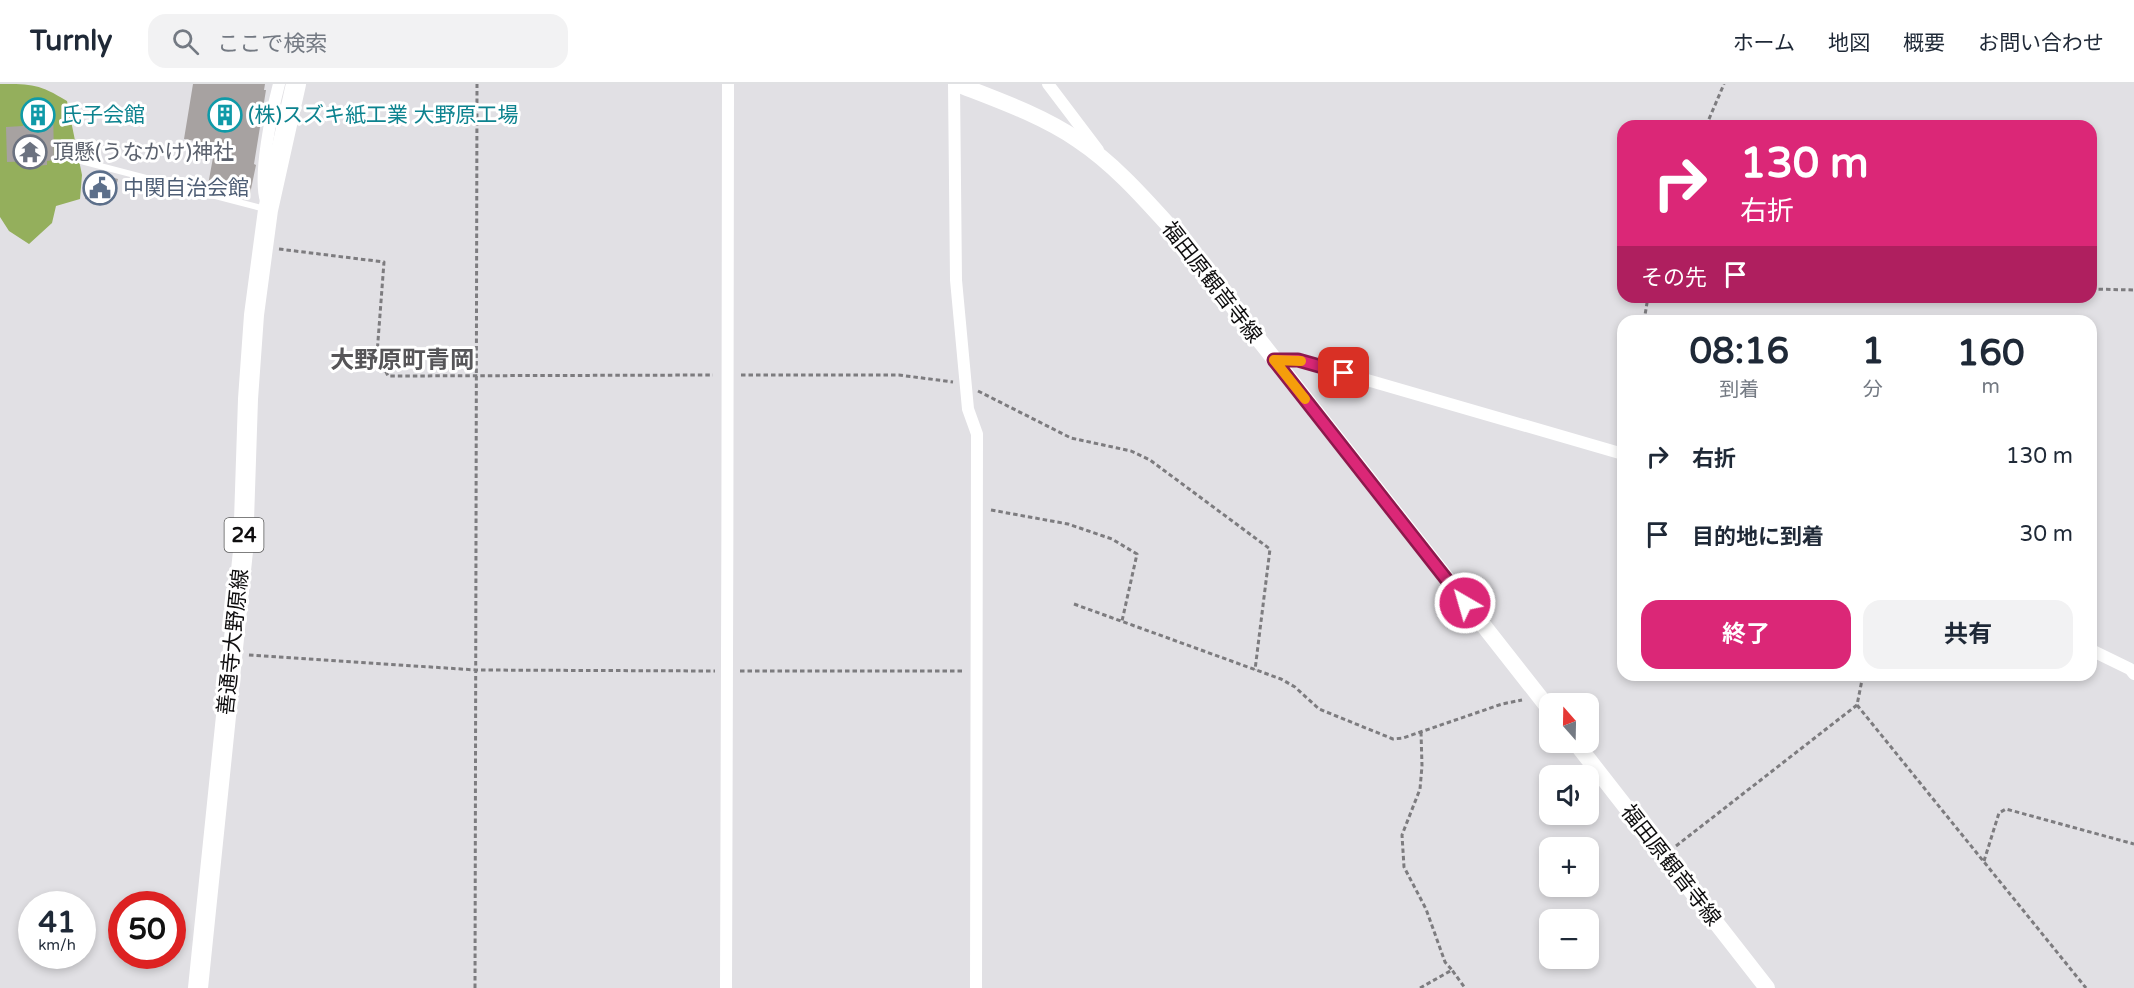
<!DOCTYPE html>
<html lang="ja">
<head>
<meta charset="utf-8">
<style>
	body { margin:0; font-family:"Varela Round","Noto Sans JP",sans-serif; background:#f2f2f3; color:#1f2937; height:100vh; display:flex; flex-direction:column; font-size:22px; white-space:nowrap }
	* { box-sizing:border-box; margin:0 }
	p { font-size:20px; color:#747a83 }
	.icon { flex:none; width:33px; height:33px; fill:none; stroke:currentColor; stroke-width:2; stroke-linecap:round; stroke-linejoin:round }
	.map { position:relative; flex:1; overflow:hidden }
	.details { position:absolute; left:1617px; top:231px; width:480px; height:366px; display:flex; flex-direction:column; background:#fff; border-radius:18px; box-shadow:0 3px 9px #0003 }
	.details>* { flex:none }
	.hud { position:absolute; left:1617px; top:36px; width:480px; height:183px; border-radius:18px; box-shadow:0 3px 9px #0003; background:#db2777; color:#fff; overflow:hidden }
	.needle { width:39px; rotate:340deg }
	.fabs { position:absolute; left:1539px; top:609px; display:grid; gap:12px }
	.fabs a { display:grid; place-items:center; width:60px; height:60px; border-radius:12px; background:#fff; box-shadow:0 3px 9px #0003; font-size:30px }
	.speed { position:absolute; left:18px; top:807px; display:flex; gap:12px; font-size:30px; font-weight:700; text-align:center }
	.speed>* { display:grid; place-content:center; width:78px; height:78px; border-radius:50%; background:#fff; box-shadow:0 3px 9px #0003; line-height:1 }
	.speed small { font-size:15px; font-weight:400 }
	.speed .limit { border:9px solid #d22; background:#fff; color:#111 }
	.pin { position:absolute; display:grid; place-items:center; width:51px; height:51px; color:#fff; margin:-26px; border-radius:12px; box-shadow:0 3px 9px #0006 }
	.me { position:absolute; width:66px; margin:-33px; rotate:322deg; stroke-linejoin:round; filter:drop-shadow(0 0 4px #0008) }
	.turn { display:flex; align-items:center; gap:21px; height:126px; padding:0 24px; font-size:27px }
	.turn .icon { width:78px; height:78px; stroke-width:2.5 }
	.turn b { display:block; font-size:42px; line-height:51px }
	.then { display:flex; align-items:center; height:57px; padding:0 24px; background:#0003; gap:12px; font-size:22px }
	.eta { display:flex; justify-content:space-evenly; align-items:center; height:102px; text-align:center }
	.eta b { font-size:36px; font-weight:700; line-height:42px }
	.cta { display:flex; gap:12px; margin-top:auto; padding:12px 24px }
	.cta a { flex:1; height:69px; border-radius:18px; background:#db2777; color:#fff; font-size:24px; font-weight:700; line-height:69px; text-align:center }
	.cta a+a { background:#f2f2f3; color:#1f2937 }
	ul { padding:0; list-style:none }
	li { display:flex; align-items:center; gap:18px; height:78px; padding:0 24px }
	li div { flex:1 }
	li b { display:block; font-size:22px }
	li em { font-style:normal }
	header { display:flex; align-items:center; gap:36px; box-sizing:border-box; height:84px; padding:0 30px; background:#fff; border-bottom:2px solid #e0e1e3 }
	header strong { font-size:28px }
	nav { display:flex; gap:33px; margin-inline-start:auto; font-size:21px }
	.search { width:420px; height:54px; background:#f2f2f3; display:flex; align-items:center; gap:15px; box-sizing:border-box; padding:0 21px; border-radius:18px; color:#747a83; font-size:22px }
	.map>svg:first-child { display:block }
</style>
</head>
<body>
<header>
<strong>Turnly</strong>
<div class="search"><svg class="icon" aria-label="search" viewBox="0 0 24 24"><circle cx="10" cy="10" r="6"/><path d="M15 15l6 6"/></svg>ここで検索</div>
<nav><a>ホーム</a><a>地図</a><a>概要</a><a>お問い合わせ</a></nav>
</header>
<div class="map">
<svg width="2134" height="904" viewBox="0 0 2134 904">
	<rect width="100%" height="100%" fill="#e1e0e4"/>
	<path fill="#94af5c" d="M0,0C33,0 39,0 67,17L82,91L80,115L56,122L52,139L29,160L9,147L0,133Z"/>
	<path fill="#a7a2a1" d="M193,0H265L264,6H266L254,80L256,81L250,110L208,101L214,68L212,67L213,60L184,55Z
		M53,22L54,76L47,77V81L35,82V77L7,78L6,43L23,42L22,24Z
		M92,88L118,95L113,114L107,112L105,120L85,115Z"/>
	<g fill="none" stroke-linecap="round" stroke-linejoin="round">
		<path stroke="#7d7c7f" stroke-width="3" stroke-dasharray="4.5 3" stroke-linecap="butt" d="M1706,42L1724,0
			M279,165L384,178L377,270L388,292L713,291
			M2091,205L2134,206
			M1644,237L1648,213
			M741,291H899L953,298
			M978,307L1071,354L1131,367L1150,376L1270,465L1255,586
			M1620,354L1623,341
			M991,426L1068,440L1112,455L1137,470L1122,537
			M1074,520L1281,595L1295,603L1319,625L1393,655L1403,654L1502,620L1522,616
			M249,571L476,586L715,587
			M740,587H964
			M1857,621L2086,904
			M1421,648L1422,682L1420,705L1402,751L1404,783L1426,825L1445,878L1452,886
			M1676,762L1857,621L1863,591
			M1984,777L1999,729L2006,725L2134,760
			M475,904L477,0
			M1420,904L1452,886L1465,904"/>
		<path stroke="#fff" stroke-width="6" d="M81,77L265,125"/>
		<path stroke="#fff" stroke-width="12" d="M954,0L956,196L968,325L977,350L976,904
			M1048,0L1098,66
			M266,117C258,91 272,27 279,0
			M1274,276H1298L1623,370
			M2091,566L2130,585L2134,590
			M726,904C729,603 726,301 728,0"/>
		<path stroke="#fff" stroke-width="16" d="M957,0C998,16 1041,31 1078,56C1114,80 1143,113 1172,145L1550,626
			M1575,658L1767,904"/>
		<path stroke="#fff" stroke-width="20" d="M198,904L243,467L248,315L254,231L268,126L296,0"/>
	</g>
	<g fill="none" stroke-linecap="round" stroke-linejoin="round">
		<g stroke="#8e194d" stroke-width="15">
			<path id="route" d="M1344,289L1298,276H1274L1465,519"/>
		</g>
		<use href="#route" stroke="#db2777" stroke-width="10"/>
		<path stroke="#f59e0b" stroke-width="10" d="M1301,277L1274,276L1305,315"/>
	</g>
	<defs>
		<g id="building-ring" transform="scale(1.725)"><circle r="9.5" fill="#fff" stroke="#0f9aa8" stroke-width="1.5"/><path d="M-4-6H4V6H1V3H-1V6H-4ZM-2.5-4.3h1.7v1.8h-1.7ZM.8-4.3h1.7v1.8H.8ZM-2.5-1h1.7V.8h-1.7ZM.8-1h1.7V.8H.8Z" fill="#0f9aa8"/></g>
		<g id="temple-ring" transform="scale(1.725)"><circle r="9.5" fill="#fff" stroke="#6b7280" stroke-width="1.5"/><path d="M0-6L5-2H3V0L6.5 2.5H4V6H1.5V3h-3V6H-4V2.5H-6.5L-3 0V-2H-5Z" fill="#6b7280"/></g>
		<g id="civic-ring" transform="scale(1.725)"><circle r="9.5" fill="#fff" stroke="#5c6f8a" stroke-width="1.5"/><path d="M-.6-6.5H3V-4.5H.6V-3L4-1V1h2V6H-6V1h2V-1L-.6-3ZM-1.2 2.5V6h2.4V2.5Z" fill="#5c6f8a"/></g>
	</defs>
	<g fill-rule="evenodd">
		<use href="#building-ring" x="38" y="31"/>
		<use href="#building-ring" x="225" y="31"/>
		<use href="#temple-ring" x="30" y="68"/>
		<use href="#civic-ring" x="100" y="104"/>
	</g>
	<g text-anchor="middle" stroke-width="6" stroke-linejoin="round" paint-order="stroke">
		<rect fill="#fff" stroke="#565656" stroke-width="1.5" x="224.5" y="434" width="39" height="34" rx="4.5"/>
		<g font-size="20" font-weight="bold" fill="#0e0d0e">
			<text x="244" y="458">24</text>
		</g>
		<g font-size="21" fill="#0d838f" stroke="#fff" text-anchor="start">
			<text x="61" y="38">氏子会館</text>
			<text x="248" y="38">(株)スズキ紙工業 大野原工場</text>
		</g>
		<g font-size="21" fill="#5b616d" stroke="#fff" text-anchor="start">
			<text x="53" y="75">頂懸(うなかけ)神社</text>
		</g>
		<g font-size="21" fill="#4e5e75" stroke="#fff" text-anchor="start">
			<text x="123" y="111">中関自治会館</text>
		</g>
		<g font-size="21" fill="#0e0d0e" stroke="#fff">
			<text transform="translate(1212 198) rotate(52)" y="7">福田原観音寺線</text>
			<text transform="translate(233 558) rotate(-84)" y="7">善通寺大野原線</text>
			<text transform="translate(1671 781) rotate(52)" y="7">福田原観音寺線</text>
		</g>
		<g font-size="24" font-weight="bold" fill="#565558" stroke="#fff">
			<text x="402" y="284">大野原町青岡</text>
		</g>
	</g>
</svg>
<div class="fabs">
<a><svg class="needle" viewBox="-14 -14 28 28"><path d="M0-13l5 13h-10z" fill="#e53935"/><path d="M0 13l5-13h-10z" fill="#747a83"/></svg></a>
<a><svg class="icon" aria-label="sound" viewBox="0 0 24 24"><path d="M4 9h4l5-4v14l-5-4H4zM17 9q2 3 0 6"/></svg></a>
<a>+</a>
<a>−</a>
</div>
<div class="speed"><div>41<small>km/h</small></div><div class="limit">50</div></div>
<div class="pin" style="left:1344px;top:289px;background:#d93025"><svg class="icon" aria-label="arrive" viewBox="0 0 24 24"><path d="M6 21V4h12l-3 4 3 4H6"/></svg></div>
<svg class="me" style="left:1465px;top:519px" viewBox="-20 -20 40 40"><circle r="17" fill="#db2777" stroke="#fff" stroke-width="3"/><path d="M0-11L8 9 0 5-8 9z" fill="#fff"/></svg>
<div class="hud">
<div class="turn"><svg class="icon" aria-label="right" viewBox="0 0 24 24"><path d="M7 20v-9h11M14 6l5 5-5 5"/></svg><div><b>130 m</b>右折</div></div>
<div class="then">その先<svg class="icon" aria-label="arrive" viewBox="0 0 24 24"><path d="M6 21V4h12l-3 4 3 4H6"/></svg></div>
</div>
<section class="details">
<div class="eta">
<div><b>08:16</b><p>到着</p></div>
<div><b>1</b><p>分</p></div>
<div><b>160</b><p>m</p></div>
</div>
<ul>
<li><svg class="icon" aria-label="right" viewBox="0 0 24 24"><path d="M7 20v-9h11M14 6l5 5-5 5"/></svg><div><b>右折</b></div><em>130 m</em></li>
<li><svg class="icon" aria-label="arrive" viewBox="0 0 24 24"><path d="M6 21V4h12l-3 4 3 4H6"/></svg><div><b>目的地に到着</b></div><em>30 m</em></li>
</ul>
<div class="cta"><a>終了</a><a>共有</a></div>
</section>
</div>
</body>
</html>
